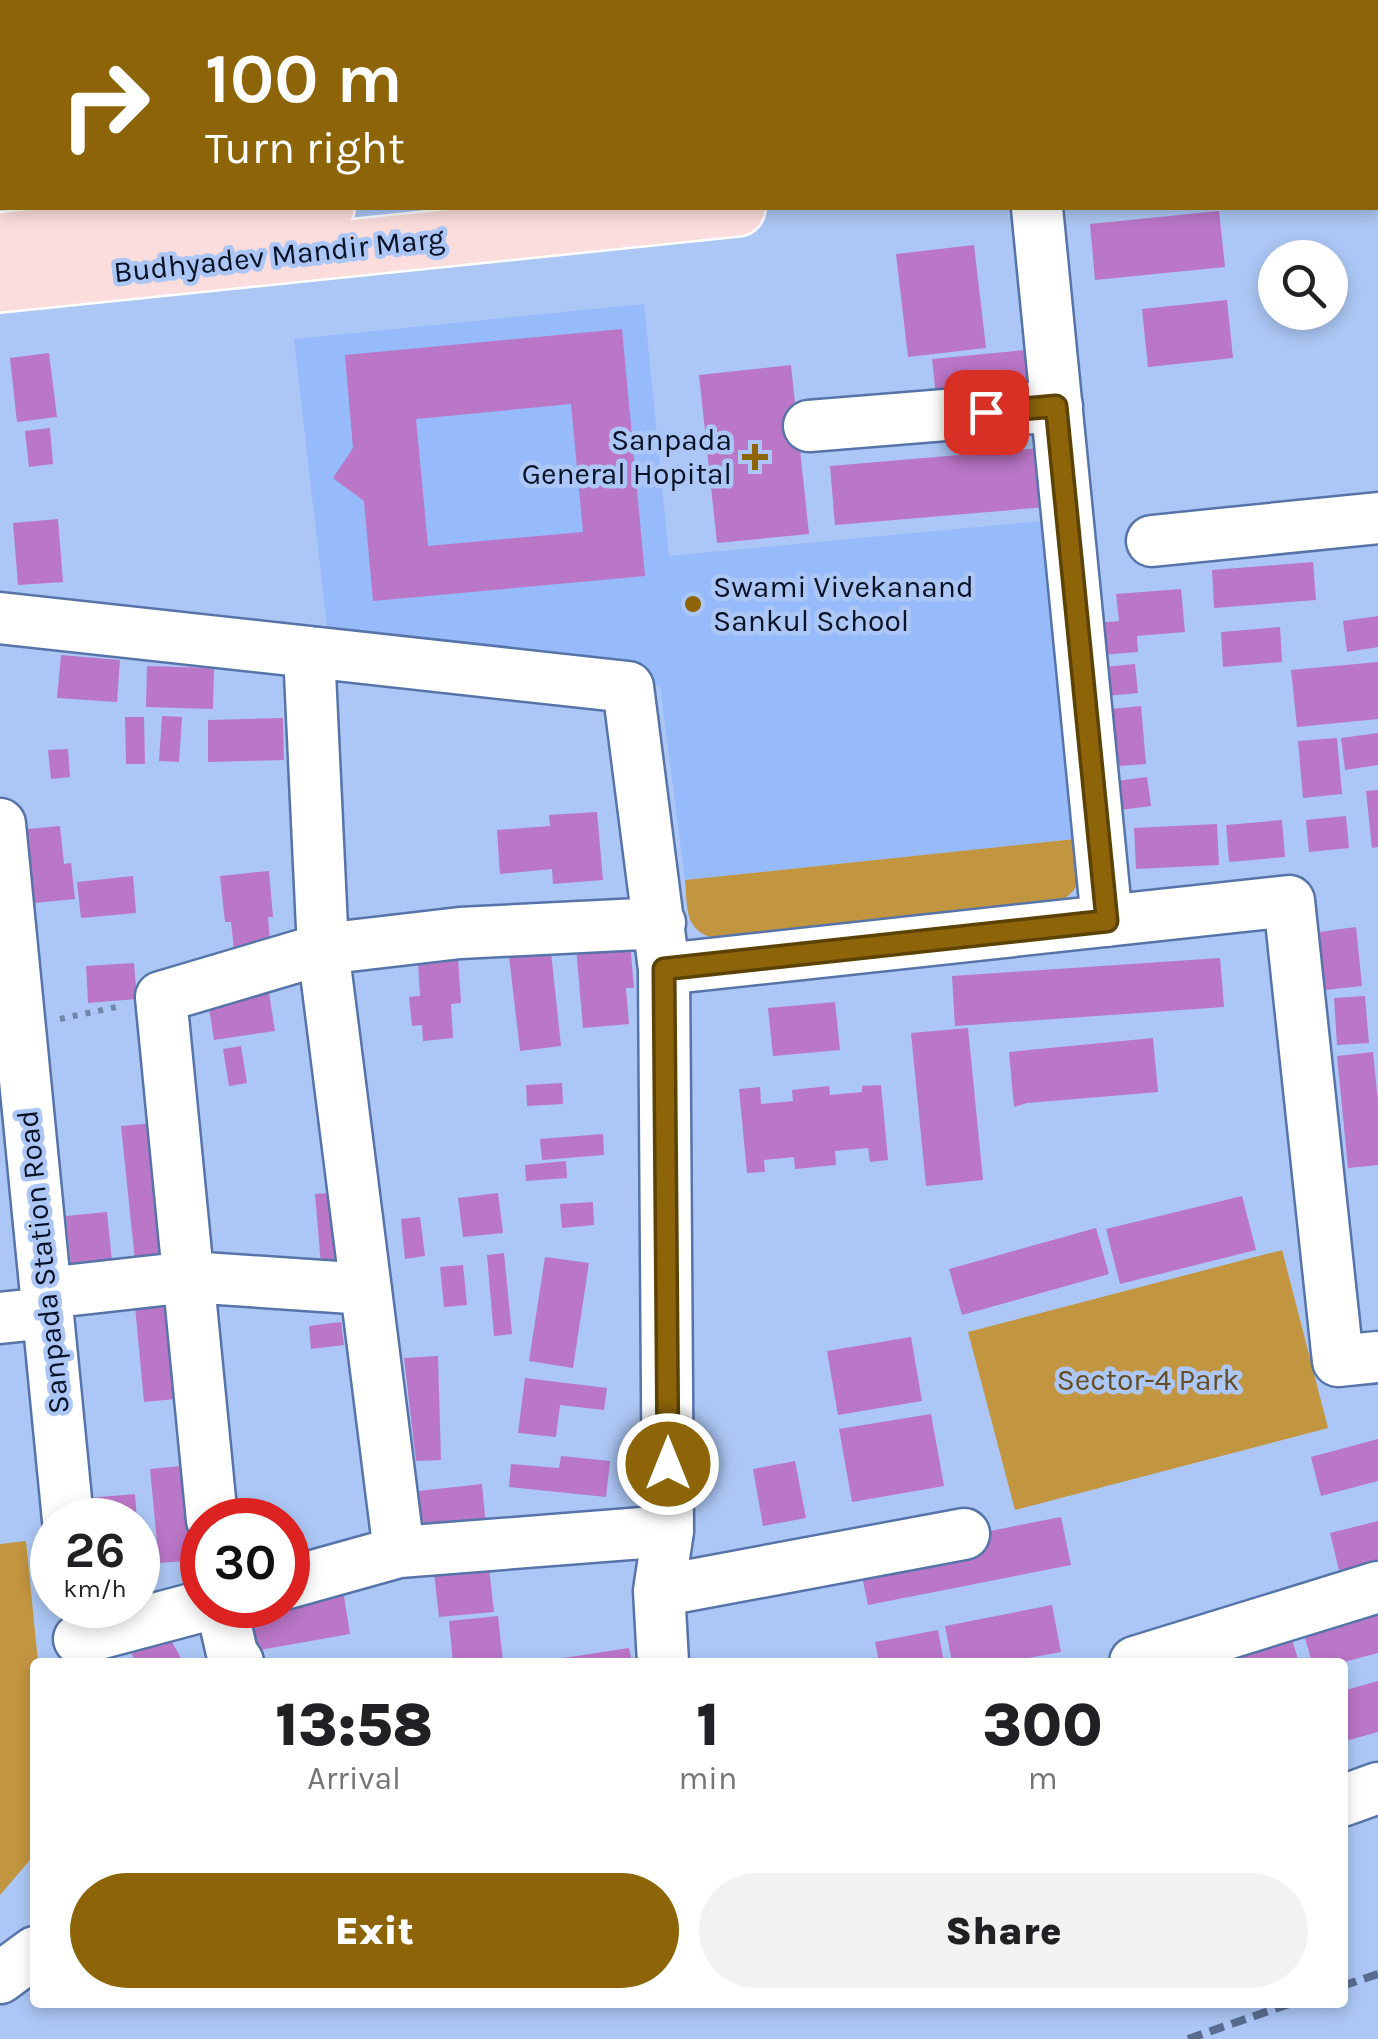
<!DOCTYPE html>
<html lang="en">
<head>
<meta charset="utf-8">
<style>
	body { margin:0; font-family:Karla,sans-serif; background:#f2f2f2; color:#202124; height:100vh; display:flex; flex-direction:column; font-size:38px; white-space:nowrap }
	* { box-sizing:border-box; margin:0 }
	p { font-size:32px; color:#757577 }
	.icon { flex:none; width:55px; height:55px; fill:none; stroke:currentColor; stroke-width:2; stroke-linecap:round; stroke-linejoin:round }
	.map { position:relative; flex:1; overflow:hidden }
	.drawer { position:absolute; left:30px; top:1658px; width:1318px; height:350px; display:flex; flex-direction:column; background:#fff; border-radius:10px; box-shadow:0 5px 15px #0003 }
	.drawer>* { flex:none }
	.banner { position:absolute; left:0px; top:0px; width:1380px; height:210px; box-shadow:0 5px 15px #0003; background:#8d6508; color:#fff; overflow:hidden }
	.buttons { position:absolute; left:1258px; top:240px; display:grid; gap:20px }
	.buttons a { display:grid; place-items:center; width:90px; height:90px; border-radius:50%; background:#fff; box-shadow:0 5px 15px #0003; font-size:50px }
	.speed { position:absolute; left:30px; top:1498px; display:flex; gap:20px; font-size:50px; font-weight:700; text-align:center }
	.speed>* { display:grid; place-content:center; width:130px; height:130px; border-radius:50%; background:#fff; box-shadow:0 5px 15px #0003; line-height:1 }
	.speed small { font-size:25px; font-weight:400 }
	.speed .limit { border:15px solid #d22; background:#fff; color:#111 }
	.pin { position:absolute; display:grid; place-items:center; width:85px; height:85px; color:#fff; margin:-42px; border-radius:20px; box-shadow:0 5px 15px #0006 }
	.me { position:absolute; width:110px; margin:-55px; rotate:0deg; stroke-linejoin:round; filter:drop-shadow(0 0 8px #0008) }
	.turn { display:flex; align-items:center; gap:35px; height:210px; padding:0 40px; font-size:45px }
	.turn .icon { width:130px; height:130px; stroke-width:2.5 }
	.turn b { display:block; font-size:70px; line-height:85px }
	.eta { display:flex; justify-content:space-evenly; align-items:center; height:170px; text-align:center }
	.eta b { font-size:60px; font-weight:800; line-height:70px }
	.cta { display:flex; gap:20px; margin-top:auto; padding:20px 40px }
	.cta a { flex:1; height:115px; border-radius:60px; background:#8d6508; color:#fff; font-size:40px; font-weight:800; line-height:115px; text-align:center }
	.cta a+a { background:#f2f2f2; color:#202124 }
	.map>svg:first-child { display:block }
</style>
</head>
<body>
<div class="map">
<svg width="1378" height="2039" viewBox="0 0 1378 2039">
	<rect width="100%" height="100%" fill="#acc7f5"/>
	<path fill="#96bafa" d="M644,304L669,556L1053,520L1084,838L685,880L660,686L330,653L294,339Z"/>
	<path fill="#c29540" d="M1084,838C1085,874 1087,881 1058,905L724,940C684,934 688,914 685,880Z
		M1282,1250L1328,1428L1015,1510L968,1332Z
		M26,1541L38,1662H35V1844L30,1860L0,1895V1544Z"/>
	<path fill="#ba76c7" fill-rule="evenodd" d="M1219,211L1225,267L1095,280L1090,224Z
		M974,245L986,348L908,357L896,254Z
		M1227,300L1233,358L1148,367L1142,309Z
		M622,329L645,576L373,601L364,501L333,478L353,448L345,355ZM571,404L583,532L428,546L416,419Z
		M1025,350L1029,397L937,405L932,359Z
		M49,353L57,417L17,422L10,358Z
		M791,365L809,534L717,543L699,375Z
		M50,428L53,464L29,467L25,431Z
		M1041,448L1046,507L835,525L830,466Z
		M58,519L63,582L18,585L13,523Z
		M1313,562L1316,600L1214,608L1212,570Z
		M1181,589L1185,632L1137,636L1138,652L1100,655L1097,623L1119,621L1116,594Z
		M1378,616V647L1347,652L1343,621Z
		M1280,627L1282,662L1223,667L1221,632Z
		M61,655L120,660L117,702L57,698Z
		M1378,662V719L1297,727L1291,670Z
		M1135,664L1138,693L1096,697L1094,668Z
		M147,666L214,668L213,709L146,707Z
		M1141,706L1146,764L1106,767L1101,710Z
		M162,716L182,717L179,762L159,761Z
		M125,717H144L145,764H126Z
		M283,718L284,760L208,762V720Z
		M1378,733V765L1345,770L1341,738Z
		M1337,738L1342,794L1303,798L1298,741Z
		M68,749L70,777L51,779L48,750Z
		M1147,777L1151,806L1104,812L1101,783Z
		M1378,790V847L1372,848L1366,791Z
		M597,812L603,880L553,884L552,869L500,874L497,830L550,826L549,815Z
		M1346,816L1349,848L1309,852L1306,820Z
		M1282,820L1285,857L1229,862L1226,825Z
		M1217,824L1219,865L1136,869L1134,828Z
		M60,826L64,864L71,863L75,899L24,904L17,830Z
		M269,871L273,917H268L271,956L235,959L231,922H225L220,876Z
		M133,876L136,913L81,918L77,882Z
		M1356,927L1362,986L1325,990L1319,932Z
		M630,942L634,988H626L629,1024L583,1028L576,947Z
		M551,952L561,1046L520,1051L509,956Z
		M458,957L461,1003L451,1004L453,1038L423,1041L422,1025L412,1026L409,997L420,996L418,960Z
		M1220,958L1224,1007L955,1026L952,976Z
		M134,963L137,999L88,1003L86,966Z
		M268,987L275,1031L214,1040L207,996Z
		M1365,996L1369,1043L1337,1045L1334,998Z
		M835,1002L840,1050L773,1056L768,1008Z
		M968,1028L983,1180L926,1186L911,1033Z
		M1153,1038L1158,1092L1027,1103L1014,1107L1009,1052Z
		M241,1046L247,1083L229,1086L223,1049Z
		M1373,1052L1378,1101V1165L1348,1168L1337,1056Z
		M562,1083L563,1104L527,1106L526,1085Z
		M881,1085L888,1160L870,1162L868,1148L835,1151L836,1165L795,1169L794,1157L764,1160L765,1172L747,1173L739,1089L760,1087L761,1104L793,1101L792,1090L829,1086L830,1095L862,1092V1086Z
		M165,1122L180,1276L137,1280L121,1126Z
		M603,1134L604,1155L542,1160L540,1139Z
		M566,1161L567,1178L526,1181L525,1165Z
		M352,1191L359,1274L322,1277L315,1194Z
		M498,1193L503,1233L463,1237L458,1198Z
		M1242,1196L1256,1250L1120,1284L1106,1229Z
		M593,1202L594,1225L562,1228L560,1204Z
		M107,1212L113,1271L72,1275L66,1216Z
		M420,1217L425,1256L405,1259L401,1219Z
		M1096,1228L1109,1274L962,1315L949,1269Z
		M504,1253L512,1334L494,1336L487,1255Z
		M545,1257L589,1263L573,1368L529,1361Z
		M463,1265L467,1305L444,1307L440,1267Z
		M185,1290L196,1397L144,1402L134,1295Z
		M341,1322L344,1345L311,1349L309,1326Z
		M911,1337L922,1401L838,1415L827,1351Z
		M438,1356L441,1460L416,1461L404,1358Z
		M525,1378L607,1388L604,1410L560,1405L556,1437L518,1433Z
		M931,1414L944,1486L852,1502L839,1429Z
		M1378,1439V1481L1321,1496L1311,1457Z
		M561,1456L610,1461L606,1497L509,1487L511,1464L559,1468Z
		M795,1461L806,1518L763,1526L753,1469Z
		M191,1465L200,1560L159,1563L150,1469Z
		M482,1484L486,1526L423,1533L418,1491Z
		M135,1494L137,1520H90L88,1498Z
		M1061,1517L1071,1565L868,1605L858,1557Z
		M1378,1521V1565L1340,1574L1330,1533Z
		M138,1533H144L148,1567L138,1569Z
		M489,1567L494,1612L439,1617L434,1573Z
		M343,1590L350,1634L237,1654L230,1610L258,1605H288Z
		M1378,1599V1653L1344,1662H1312L1300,1621Z
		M1052,1605L1061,1652L1006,1662H952L945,1626Z
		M498,1616L503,1661L453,1662L449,1621Z
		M938,1630L944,1662H879L875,1642Z
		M1289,1630L1299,1662H1217Z
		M166,1631L183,1662H135L129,1646Z
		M629,1648L632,1662H550V1660Z
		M1378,1681V1732L1342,1742V1691Z"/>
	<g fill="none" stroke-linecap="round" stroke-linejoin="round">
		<g stroke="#5674a9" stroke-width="55">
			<path id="minor" d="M1037,208L1107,921
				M809,426L1057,406
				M1152,541L1378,518
				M0,618L628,687L664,969L668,1531L659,1591L663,1662
				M309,652L323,949L399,1552
				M0,824L68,1520
				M664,969L1289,901L1338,1361L1378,1357
				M46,1293L189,1277L366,1289
				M0,1318L48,1313
				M212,1520L161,997L323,949L460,933L660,923
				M288,1583L399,1552L668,1531
				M659,1591L964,1534
				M221,1605L232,1653L238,1662
				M79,1639L207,1605
				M1135,1662L1378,1587
				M1342,1801L1378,1788
				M0,1978L35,1952"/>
		</g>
		<g stroke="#fff" stroke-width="60">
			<path id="major" d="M0,241L326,208
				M0,284L737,208"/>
		</g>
		<path stroke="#7085aa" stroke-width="6" stroke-dasharray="5 8" stroke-linecap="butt" d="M60,1019L121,1006"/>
		<use href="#minor" stroke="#fff" stroke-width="50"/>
		<use href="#major" stroke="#fadddc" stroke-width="55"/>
		<path stroke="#5a6d8f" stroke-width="8" stroke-dasharray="15 8" stroke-linecap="butt" d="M1342,1986L1378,1974
			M1188,2039L1295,2002"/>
	</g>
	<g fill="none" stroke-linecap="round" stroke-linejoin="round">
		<g stroke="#5c4205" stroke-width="25">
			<path id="route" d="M668,1464L664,969L1107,921L1056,406L986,412"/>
		</g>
		<use href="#route" stroke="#8d6508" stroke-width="18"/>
	</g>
	<g fill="#8d6508" stroke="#acc7f5" stroke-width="4">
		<path d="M750 442h10v10h10v10h-10v10h-10v-10h-10v-10h10z"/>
		<circle cx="693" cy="604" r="10"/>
	</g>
	<g text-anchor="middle" stroke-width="9" stroke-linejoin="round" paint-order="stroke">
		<g font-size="30" fill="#071227" stroke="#acc7f5">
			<text transform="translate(279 255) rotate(-6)" y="10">Budhyadev Mandir Marg</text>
			<text transform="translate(43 1262) rotate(-96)" y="10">Sanpada Station Road</text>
		</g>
		<g font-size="30" fill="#071227" stroke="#acc7f5" text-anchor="end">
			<text x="732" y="450">Sanpada<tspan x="732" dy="34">General Hopital</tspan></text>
			<text x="713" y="597" text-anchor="start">Swami Vivekanand<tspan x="713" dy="34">Sankul School</tspan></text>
		</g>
		<g font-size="30" fill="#654e24" stroke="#acc7f5">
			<text x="1148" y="1390">Sector-4 Park</text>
		</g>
	</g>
</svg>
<div class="buttons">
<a><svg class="icon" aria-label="search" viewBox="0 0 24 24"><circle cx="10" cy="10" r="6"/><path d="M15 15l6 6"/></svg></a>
</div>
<div class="speed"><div>26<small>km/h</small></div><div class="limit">30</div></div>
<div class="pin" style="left:986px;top:412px;background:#d93025"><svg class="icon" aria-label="arrive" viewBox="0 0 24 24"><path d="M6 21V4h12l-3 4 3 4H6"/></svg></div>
<svg class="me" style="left:668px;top:1464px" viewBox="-20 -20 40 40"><circle r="17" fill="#8d6508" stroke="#fff" stroke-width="3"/><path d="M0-11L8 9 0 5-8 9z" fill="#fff"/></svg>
<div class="banner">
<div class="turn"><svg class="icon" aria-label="right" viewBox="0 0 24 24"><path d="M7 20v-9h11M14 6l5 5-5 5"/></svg><div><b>100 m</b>Turn right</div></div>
</div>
<section class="drawer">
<div class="eta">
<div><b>13:58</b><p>Arrival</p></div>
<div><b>1</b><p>min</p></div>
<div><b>300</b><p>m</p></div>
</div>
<div class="cta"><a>Exit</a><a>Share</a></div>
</section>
</div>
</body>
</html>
